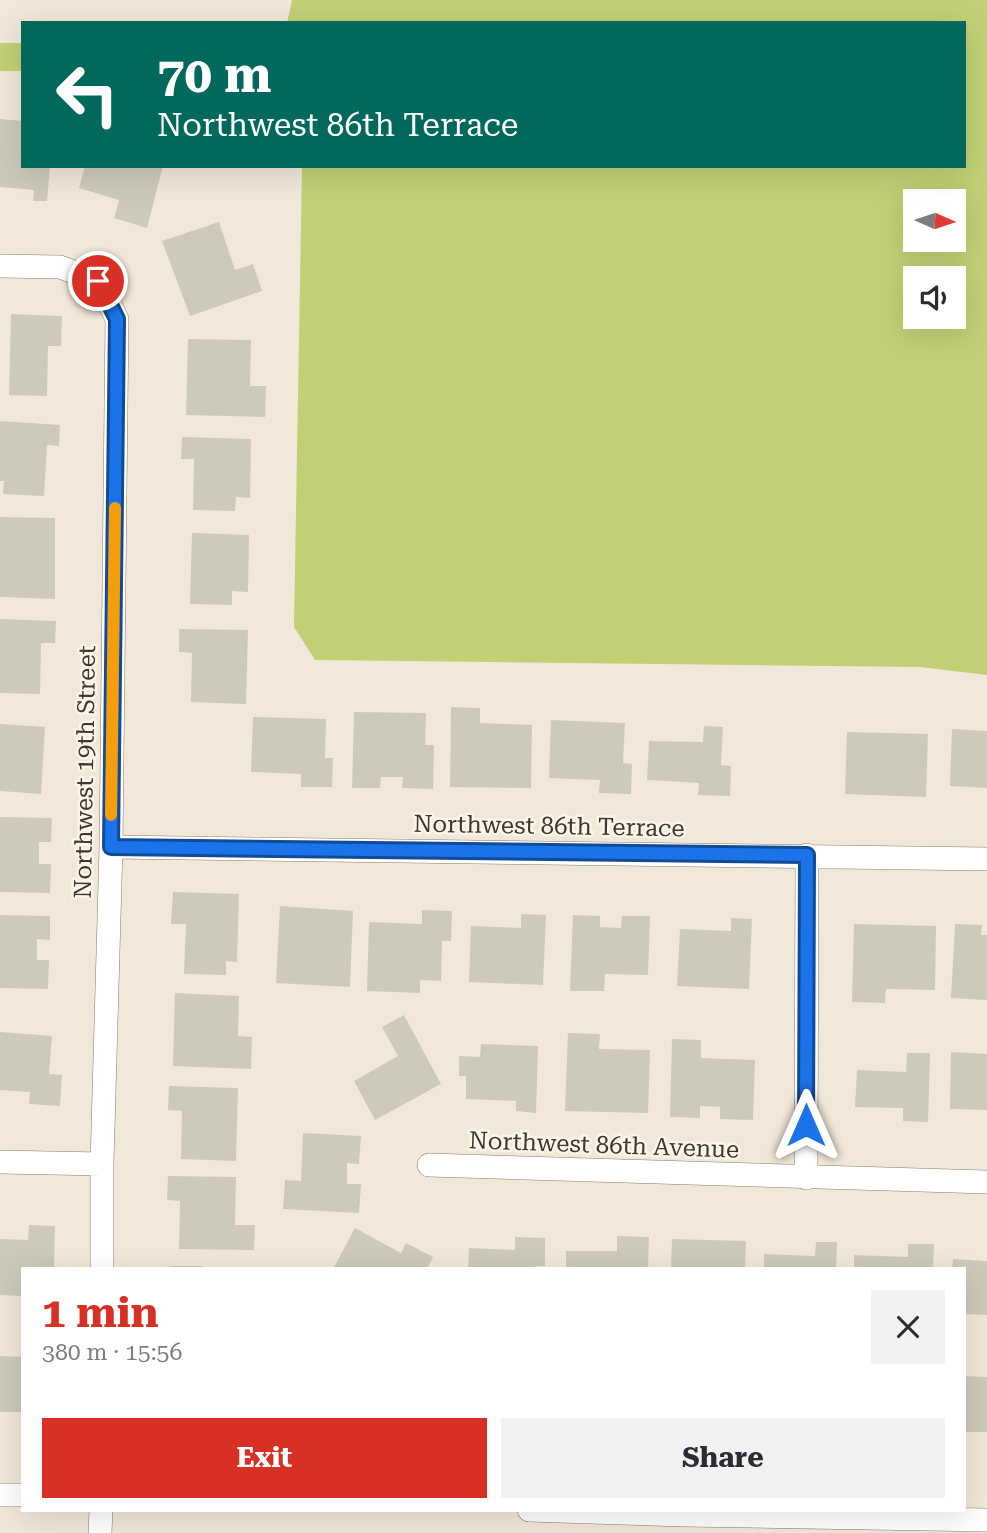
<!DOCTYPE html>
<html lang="en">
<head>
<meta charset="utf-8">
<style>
	body { margin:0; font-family:"Roboto Serif",serif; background:#f2f2f3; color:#2b2b33; height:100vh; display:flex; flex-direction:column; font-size:26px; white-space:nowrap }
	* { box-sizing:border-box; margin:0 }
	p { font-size:23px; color:#7c7c81 }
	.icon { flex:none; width:38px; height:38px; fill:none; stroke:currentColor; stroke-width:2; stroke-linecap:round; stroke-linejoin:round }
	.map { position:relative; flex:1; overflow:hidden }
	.drawer { position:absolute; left:21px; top:1267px; width:945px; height:245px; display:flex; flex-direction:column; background:#fff; border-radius:0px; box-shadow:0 7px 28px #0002 }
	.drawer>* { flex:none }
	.top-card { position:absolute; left:21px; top:21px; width:945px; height:147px; border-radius:0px; box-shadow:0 7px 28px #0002; background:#00695c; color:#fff; overflow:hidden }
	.needle { width:46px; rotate:93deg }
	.controls { position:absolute; left:903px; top:189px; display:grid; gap:14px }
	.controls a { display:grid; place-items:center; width:63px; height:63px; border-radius:0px; background:#fff; box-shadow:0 7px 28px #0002; font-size:35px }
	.pin { position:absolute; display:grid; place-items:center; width:60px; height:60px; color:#fff; margin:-30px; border:4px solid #fff; border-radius:50%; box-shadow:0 2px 7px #0007 }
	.me { position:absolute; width:77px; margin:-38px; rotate:0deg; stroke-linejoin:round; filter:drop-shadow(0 0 5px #0008) }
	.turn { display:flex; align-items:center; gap:24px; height:147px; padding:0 21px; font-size:32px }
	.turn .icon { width:91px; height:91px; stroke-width:2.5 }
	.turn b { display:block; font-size:49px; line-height:60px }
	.round { display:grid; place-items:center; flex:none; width:74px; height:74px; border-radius:0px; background:#f2f2f3 }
	.overview { display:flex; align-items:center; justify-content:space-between; height:119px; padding:0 21px }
	h1 { font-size:42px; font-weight:700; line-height:52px; color:#d93025 }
	.action { display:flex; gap:14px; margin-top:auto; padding:14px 21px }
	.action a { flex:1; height:80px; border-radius:0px; background:#d93025; color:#fff; font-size:28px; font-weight:700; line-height:80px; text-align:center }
	.action a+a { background:#f2f2f3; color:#2b2b33 }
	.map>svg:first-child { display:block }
</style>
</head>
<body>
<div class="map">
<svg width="987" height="1533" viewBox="0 0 987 1533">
	<rect width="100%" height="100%" fill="#f2e8d9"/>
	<path fill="#c2d075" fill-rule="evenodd" d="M292,0H987V675L920,667L315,660L294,627L302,166H964V23H287ZM915,201H954V240H915ZM915,278H954V317H915Z"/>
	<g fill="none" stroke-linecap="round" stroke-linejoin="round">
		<path stroke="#c2d075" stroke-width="28" d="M0,57H23"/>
	</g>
	<path fill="#cecaba" d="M0,119L23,121V166H50L47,201H33L34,190L0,187Z
		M85,166H163L147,228L114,218L119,200L79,188Z
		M219,222L235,270L253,264L262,291L190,316L162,241Z
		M11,314L62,316L61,346H48L47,396L9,395Z
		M188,339L251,340L250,386H266L265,417L186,415Z
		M0,421L60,425L59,446L47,445L44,496L3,494L4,481H0Z
		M182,437L251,439L250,498L236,497L235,511L193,510L194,459H181Z
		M0,517L55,518V599L0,597Z
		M192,533L249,535L248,592L232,591V605L190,604Z
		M0,619L56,621L55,643H41L40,694L0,693Z
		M179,629L248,630L246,704L191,702L192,653L179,652Z
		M451,707L480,708V723L532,725L531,788L450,787Z
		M354,712L426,713L425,745H434L433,789L402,788L403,777H381L380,788H352Z
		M253,717L326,719L325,758H333L332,787H301V774L251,772Z
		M551,720L625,723L623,763L632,764L631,794L599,793L600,780L549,778Z
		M0,724L45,727L41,794L0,791Z
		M704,726L723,727L721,765L731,766L730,796L698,795L699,783L647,780L649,741L703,742Z
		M952,729L987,731V788L950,786Z
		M847,732L928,734L926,797L845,794Z
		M0,817L52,818L51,842H39V864H51L50,893L0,892Z
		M173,892L239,894L237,962L226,961V975L184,974L186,924H171Z
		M280,906L353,911L350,987L276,983Z
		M422,910L452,911L451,941H442L441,981L420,980V993L367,991L369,922L422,924Z
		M521,914L546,915L543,985L469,982L471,926L521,928Z
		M0,915L50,916V940L37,939V960H49L48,989L0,988Z
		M573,915L600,916V927L621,928L622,916H650L648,975L605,974L604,991H570Z
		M731,918L752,919L749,989L677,986L680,929L731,931Z
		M854,924L936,926L935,990L886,989L885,1003L852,1002Z
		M955,924L982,925L981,935H987V1000L951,998Z
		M175,993L239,996L238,1036L252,1037L251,1069L173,1066Z
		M404,1015L441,1084L375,1120L354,1081L398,1056L382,1027Z
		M0,1032L52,1036L49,1074L62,1075L60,1106L29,1104L30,1092L0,1090Z
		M568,1033L600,1034L599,1049L650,1050L648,1113L565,1111Z
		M672,1039L701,1040V1058L755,1060L753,1120L720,1119V1107L700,1106V1118L670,1117Z
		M481,1044L538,1046L536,1113L516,1111V1101L466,1099V1076H459V1056L480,1057Z
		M951,1052L987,1054V1110L950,1109Z
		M907,1053H930L928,1122L903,1121V1108L855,1107L857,1070L906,1072Z
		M169,1086L238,1088L236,1161L181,1159L182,1111L168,1110Z
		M303,1133L361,1136L359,1164L347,1163V1184H361L359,1213L283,1209L285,1180L301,1181Z
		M168,1176L236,1177L235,1225H255L254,1250L179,1249L180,1201L167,1200Z
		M29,1225L55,1226L54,1269H23V1296L0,1295V1239L28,1240Z
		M355,1228L401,1253L406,1243L433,1257L427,1269H333Z
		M617,1236L649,1237L648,1267L566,1269V1251H617Z
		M515,1237L545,1238V1266H535V1269H468L469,1248L515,1250Z
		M672,1239L746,1241L745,1269H671Z
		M816,1242H837L836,1269H764V1254L815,1256Z
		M908,1244H934L933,1269H854V1255L908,1257Z
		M953,1259L987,1261V1315L964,1314V1269H952Z
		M170,1266H202V1269H170Z
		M0,1356L23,1357V1412H0Z
		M964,1376L987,1377V1432H964Z"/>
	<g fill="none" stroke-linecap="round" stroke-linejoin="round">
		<g stroke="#847b6e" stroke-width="24">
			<path id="minor" d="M0,266L60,267L98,281L117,319L111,847L102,1164V1269
				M111,847L987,859
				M0,1162L102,1164
				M429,1165L987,1182
				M806,1178L807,855
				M0,1495H23
				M529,1510L684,1515L987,1520
				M100,1533L101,1510"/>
		</g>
		<use href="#minor" stroke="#fff" stroke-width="23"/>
	</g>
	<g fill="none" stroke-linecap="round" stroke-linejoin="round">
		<g stroke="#114b97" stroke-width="18">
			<path id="route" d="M98,281L117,319L111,847L807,855L806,1125"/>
		</g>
		<use href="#route" stroke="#1a73e8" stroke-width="12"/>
		<path stroke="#f59e0b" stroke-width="12" d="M111,815L115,508"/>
	</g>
	<g text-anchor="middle" stroke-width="5" stroke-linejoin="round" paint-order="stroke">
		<g font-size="24" fill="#3c3832" stroke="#fef5e9">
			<text transform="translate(85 772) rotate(-89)" y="8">Northwest 19th Street</text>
			<text transform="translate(549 826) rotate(1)" y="8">Northwest 86th Terrace</text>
			<text transform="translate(604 1145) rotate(2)" y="8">Northwest 86th Avenue</text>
		</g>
	</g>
</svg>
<div class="controls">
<a><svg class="needle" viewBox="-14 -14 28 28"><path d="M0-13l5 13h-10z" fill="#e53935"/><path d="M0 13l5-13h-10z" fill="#7c7c81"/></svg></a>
<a><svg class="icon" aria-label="sound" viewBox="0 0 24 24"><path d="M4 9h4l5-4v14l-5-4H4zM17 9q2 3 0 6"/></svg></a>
</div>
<div class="pin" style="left:98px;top:281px;background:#d93025"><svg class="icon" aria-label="arrive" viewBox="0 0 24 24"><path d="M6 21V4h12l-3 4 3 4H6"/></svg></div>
<svg class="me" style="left:806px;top:1125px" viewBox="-20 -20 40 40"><path d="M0-17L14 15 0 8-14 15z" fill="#1a73e8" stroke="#fff" stroke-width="4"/></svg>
<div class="top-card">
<div class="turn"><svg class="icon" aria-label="left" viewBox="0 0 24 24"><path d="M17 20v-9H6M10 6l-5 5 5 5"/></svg><div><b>70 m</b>Northwest 86th Terrace</div></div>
</div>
<section class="drawer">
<div class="overview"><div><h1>1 min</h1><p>380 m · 15:56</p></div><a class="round"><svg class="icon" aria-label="close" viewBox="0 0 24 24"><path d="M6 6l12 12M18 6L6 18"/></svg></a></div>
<div class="action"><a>Exit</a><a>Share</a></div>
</section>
</div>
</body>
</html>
